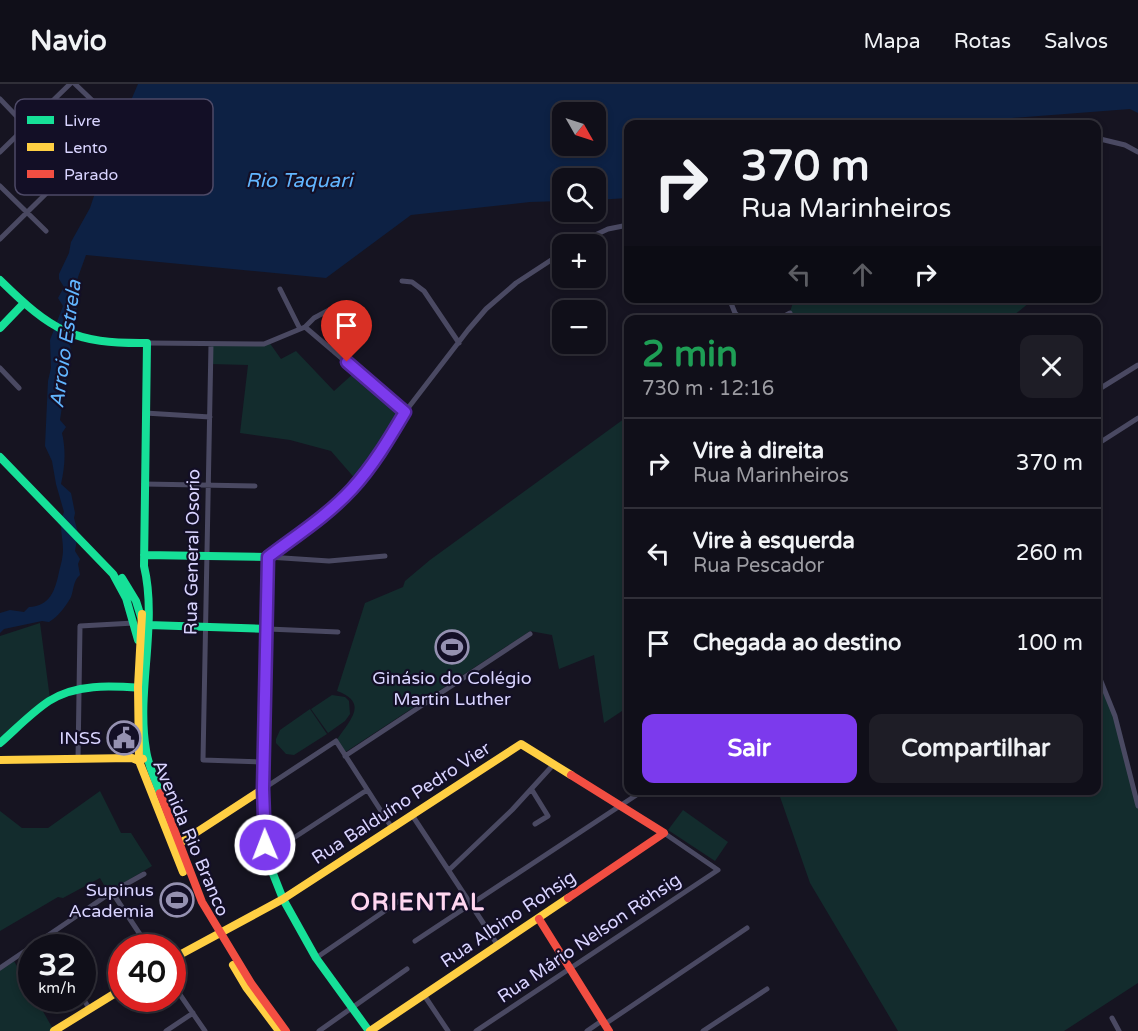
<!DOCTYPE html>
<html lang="pt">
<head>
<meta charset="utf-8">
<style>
	body { margin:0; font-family:"Varela Round",sans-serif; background:#1e1d26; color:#f1f3f6; height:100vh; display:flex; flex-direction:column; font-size:22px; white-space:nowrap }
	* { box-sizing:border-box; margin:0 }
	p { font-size:20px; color:#9c9ca2 }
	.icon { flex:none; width:33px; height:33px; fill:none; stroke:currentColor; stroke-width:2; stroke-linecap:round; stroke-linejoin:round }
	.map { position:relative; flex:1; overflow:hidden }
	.side { position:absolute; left:624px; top:231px; width:477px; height:480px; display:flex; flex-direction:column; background:#100f19; border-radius:12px; box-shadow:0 3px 9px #0003,0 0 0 2px #302f38 }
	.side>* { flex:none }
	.top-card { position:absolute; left:624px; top:36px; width:477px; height:183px; border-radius:12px; box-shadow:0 3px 9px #0003,0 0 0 2px #302f38; background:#100f19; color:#f1f3f6; overflow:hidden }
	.needle { width:39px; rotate:129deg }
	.fabs { position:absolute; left:552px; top:18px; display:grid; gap:12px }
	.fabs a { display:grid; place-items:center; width:54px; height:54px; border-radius:12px; background:#100f19; box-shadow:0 3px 9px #0003,0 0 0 2px #302f38; font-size:30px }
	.speed { position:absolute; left:18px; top:850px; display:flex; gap:12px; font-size:30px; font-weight:700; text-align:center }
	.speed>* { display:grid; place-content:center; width:78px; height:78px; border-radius:50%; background:#100f19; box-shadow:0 3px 9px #0003,0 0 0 2px #302f38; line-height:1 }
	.speed small { font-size:15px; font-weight:400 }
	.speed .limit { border:9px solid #d22; background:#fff; color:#111 }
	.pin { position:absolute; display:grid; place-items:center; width:51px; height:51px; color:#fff; margin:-62px -26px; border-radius:50% 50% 50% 0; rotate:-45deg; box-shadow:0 0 6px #0007 }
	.pin .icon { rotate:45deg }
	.me { position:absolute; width:66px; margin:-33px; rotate:359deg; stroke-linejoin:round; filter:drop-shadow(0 0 4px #0008) }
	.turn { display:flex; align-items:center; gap:21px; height:126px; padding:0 18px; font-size:27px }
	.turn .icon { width:78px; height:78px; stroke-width:2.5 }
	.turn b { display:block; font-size:42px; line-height:51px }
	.lanes { display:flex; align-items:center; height:57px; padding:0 18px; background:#0003; justify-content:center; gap:30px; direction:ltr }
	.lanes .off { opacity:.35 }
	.round { display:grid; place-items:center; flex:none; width:63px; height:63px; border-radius:12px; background:#1e1d26 }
	.summary { display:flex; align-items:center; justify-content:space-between; height:102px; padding:0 18px }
	h1 { font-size:36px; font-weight:700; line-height:45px; color:#1e9e55 }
	.cta { display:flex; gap:12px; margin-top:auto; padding:12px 18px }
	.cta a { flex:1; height:69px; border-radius:12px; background:#7c3aed; color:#fff; font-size:24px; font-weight:700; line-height:69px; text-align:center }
	.cta a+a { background:#1e1d26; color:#f1f3f6 }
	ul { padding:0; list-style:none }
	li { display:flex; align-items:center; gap:18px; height:90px; padding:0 18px; border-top:2px solid #302f38 }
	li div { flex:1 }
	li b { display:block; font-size:22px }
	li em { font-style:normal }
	header { display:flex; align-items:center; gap:36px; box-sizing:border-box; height:84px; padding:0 30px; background:#100f19; border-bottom:2px solid #302f38 }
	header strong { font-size:28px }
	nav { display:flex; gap:33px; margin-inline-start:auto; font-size:21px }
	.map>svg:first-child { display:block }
</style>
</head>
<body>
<header>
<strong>Navio</strong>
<nav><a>Mapa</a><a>Rotas</a><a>Salvos</a></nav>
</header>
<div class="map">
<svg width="1138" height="947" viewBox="0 0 1138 947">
	<rect width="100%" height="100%" fill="#161421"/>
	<path fill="#132c2d" d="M794,215H1034L1009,235L775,236L790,228Z
		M269,258L281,275L296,267L334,307L354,289L405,328L377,374L358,398L331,367L290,356L240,349L248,281L210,280L211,260Z
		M628,332V623L604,639L594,571L559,585L552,551L530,547L344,669L336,657C349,637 370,619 337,607L365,519L403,503L405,497L430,476Z
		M40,539L50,615L0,657V552Z
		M1097,585L1115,632L1138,722V899L1064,947H898L810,799L778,707L1096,706Z
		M332,611L345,613L349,617L350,630L345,637L328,649L311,625Z
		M310,625L327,650L294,671L286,670L276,659V655L280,646Z
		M100,707L121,749H131L152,782L108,808L100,794L63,814L58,813L0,847V727L22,744H48Z
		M683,726L728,758L715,777L668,746Z
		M14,877L31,907L32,915H36L53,945L50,947H0V886Z"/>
	<path fill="#0d2144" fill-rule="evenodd" d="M138,0H1138V29L1130,25L999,35L985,40H628V114L596,116V94H562V117L530,118L411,131L326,194L86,171L78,193L75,211L77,228L69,260C75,272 66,286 66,299L60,301L59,309L63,316L60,336L66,343L62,349C66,366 65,383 61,400L71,409L75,429L74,434L78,449L75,467L80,475L78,480L80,491C73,497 74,505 71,513C66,522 58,533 49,538L42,537L4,545L0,549V529L10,526L24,528L29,523C50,522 55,507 59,488C61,480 63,474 63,465C63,452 58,441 64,428L56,400L52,377L45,362L48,297L51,284L50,256L63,222L58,214L64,203L59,195V190L69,169L71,158L90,124L108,70ZM562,28H596V62H562Z"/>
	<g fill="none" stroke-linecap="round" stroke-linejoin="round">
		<path stroke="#4a4962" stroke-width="5" d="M75,0L95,19
			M0,15L69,87L0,155
			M1096,54L1125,61L1138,68
			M0,68L70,0
			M0,102L46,147
			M576,160L608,145L628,141
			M402,197L412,198L424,207L459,259
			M280,205L300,245
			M729,214L735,229L742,236
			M777,236L790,229
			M305,243L405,328
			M147,259L264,260L305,243L314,234L331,225L344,226L352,234L353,243L348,252L332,266
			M211,260L203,676L264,678
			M0,284L19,304
			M1096,307L1138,281
			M145,329L210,333
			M1096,361L1138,334
			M144,400L255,402
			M268,473L329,427L352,405L377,375L405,328L468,246L486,225L516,199L562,169
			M268,473L329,477L385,472
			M268,545L338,548
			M1096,585L1115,632L1138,722
			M345,672L530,550
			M78,676L80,542L134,539
			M263,705L336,657L392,744
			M532,706L548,732L535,740
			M412,731L497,860
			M266,772L367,706
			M449,786L512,726L554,680
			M112,808L149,864
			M45,855L51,864
			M415,857L644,706
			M316,874L405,813
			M0,884L112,808L144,790
			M172,899L205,947
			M424,911L448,947
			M82,913L89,924
			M1112,934L1119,947
			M605,940L747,844
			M166,947L193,929
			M319,947L407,885
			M476,947L718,786L664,749
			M587,947L603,936
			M703,947L767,905"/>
		<path stroke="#16e098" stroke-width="8" d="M0,196C52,247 73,260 147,259L144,482C158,540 136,607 146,666C148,681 155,695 160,709
			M0,244L24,219
			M0,373L113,490L126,514L138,556
			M144,471L268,473L263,705L266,772L283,815L316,874L369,947
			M122,494L136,517L142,536
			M148,541L268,545
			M0,659C16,645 31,629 49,617C77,599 112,602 144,604"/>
		<path stroke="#ffcf43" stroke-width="8" d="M142,530L138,603L139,677L183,788
			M0,676L132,674L139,677L143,675
			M174,763L263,705
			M172,875L283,815L521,660L571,691
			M233,881L246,903L279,947
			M54,947L122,905
			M370,947L568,814"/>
		<path stroke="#f24e42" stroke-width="8" d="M160,709L202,818L251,899L286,947
			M568,814L664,749L571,691
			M539,835L609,947"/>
	</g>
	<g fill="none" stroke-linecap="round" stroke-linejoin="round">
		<g stroke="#51269a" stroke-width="15">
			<path id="route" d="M265,761L263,705L268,473C297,451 327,432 352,405C373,382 389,355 405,328L347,278"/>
		</g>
		<use href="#route" stroke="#7c3aed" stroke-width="10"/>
	</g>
	<defs>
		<g id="stadium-ring" transform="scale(1.725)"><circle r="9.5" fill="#130f26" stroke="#9591b1" stroke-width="1.5"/><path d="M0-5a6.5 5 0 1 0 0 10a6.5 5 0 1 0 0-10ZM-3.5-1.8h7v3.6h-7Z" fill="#9591b1"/></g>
		<g id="civic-ring" transform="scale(1.725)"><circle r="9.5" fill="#130f26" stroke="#9591b1" stroke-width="1.5"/><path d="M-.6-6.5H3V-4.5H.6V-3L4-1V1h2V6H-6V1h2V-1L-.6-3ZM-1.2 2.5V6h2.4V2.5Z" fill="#9591b1"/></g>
	</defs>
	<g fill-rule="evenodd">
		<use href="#stadium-ring" x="452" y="563"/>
		<use href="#civic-ring" x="124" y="654"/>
		<use href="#stadium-ring" x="177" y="816"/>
	</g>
	<g text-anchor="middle" stroke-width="4.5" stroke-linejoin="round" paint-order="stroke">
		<g font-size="18" fill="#d9d4ff" stroke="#130f26">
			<text transform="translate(192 468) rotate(-89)" y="6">Rua General Osorio</text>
			<text transform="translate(401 719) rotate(-33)" y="6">Rua Balduíno Pedro Vier</text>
			<text transform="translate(191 754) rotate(67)" y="6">Avenida Rio Branco</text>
			<text transform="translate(508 835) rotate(-34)" y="6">Rua Albino Rohsig</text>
			<text transform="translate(589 854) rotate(-34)" y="6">Rua Mário Nelson Röhsig</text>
		</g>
		<g font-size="18" fill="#d9d4ff" stroke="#130f26" text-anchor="end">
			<text x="452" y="600" text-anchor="middle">Ginásio do Colégio<tspan x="452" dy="21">Martin Luther</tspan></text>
			<text x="101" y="660">INSS</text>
			<text x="154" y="812">Supinus<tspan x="154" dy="21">Academia</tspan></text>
		</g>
		<g font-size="20" font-style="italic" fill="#62b6ff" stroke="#130f26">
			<text x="299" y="103">Rio Taquari</text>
			<text transform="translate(65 260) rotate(-82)" y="7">Arroio Estrela</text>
		</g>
		<g font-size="24" font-weight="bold" letter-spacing="1.5" fill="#ffd6f0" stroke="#130f26">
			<text x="418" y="826">ORIENTAL</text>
		</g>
	</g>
	<rect x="15" y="15" width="198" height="96" rx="9" fill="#130f26" stroke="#4e4a67" stroke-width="1.5"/>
	<rect x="27" y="32" width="27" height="8" fill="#16e098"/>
	<rect x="27" y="59" width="27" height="8" fill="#ffcf43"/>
	<rect x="27" y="86" width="27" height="8" fill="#f24e42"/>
	<g font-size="16" fill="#d9d4ff">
		<text x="64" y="42">Livre</text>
		<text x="64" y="69">Lento</text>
		<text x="64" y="96">Parado</text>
	</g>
</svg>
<div class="fabs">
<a><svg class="needle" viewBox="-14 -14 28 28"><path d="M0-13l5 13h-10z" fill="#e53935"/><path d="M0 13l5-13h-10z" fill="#9c9ca2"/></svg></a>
<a><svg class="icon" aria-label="search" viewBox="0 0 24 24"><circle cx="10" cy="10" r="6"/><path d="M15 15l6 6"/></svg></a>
<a>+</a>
<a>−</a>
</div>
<div class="speed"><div>32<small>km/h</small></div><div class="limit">40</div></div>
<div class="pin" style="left:347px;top:278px;background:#d93025"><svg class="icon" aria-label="arrive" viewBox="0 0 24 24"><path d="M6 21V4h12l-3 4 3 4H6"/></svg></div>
<svg class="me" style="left:265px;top:761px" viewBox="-20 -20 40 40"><circle r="17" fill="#7c3aed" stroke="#fff" stroke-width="3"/><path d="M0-11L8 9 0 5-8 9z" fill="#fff"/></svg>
<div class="top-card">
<div class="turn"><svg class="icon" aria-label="right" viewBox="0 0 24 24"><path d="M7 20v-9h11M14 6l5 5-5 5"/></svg><div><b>370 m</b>Rua Marinheiros</div></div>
<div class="lanes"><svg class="icon off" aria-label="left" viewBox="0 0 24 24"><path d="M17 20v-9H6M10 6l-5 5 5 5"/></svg><svg class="icon off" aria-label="ahead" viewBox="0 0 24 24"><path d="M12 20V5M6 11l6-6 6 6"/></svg><svg class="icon" aria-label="right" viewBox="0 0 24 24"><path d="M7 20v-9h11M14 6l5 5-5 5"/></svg></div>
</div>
<section class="side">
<div class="summary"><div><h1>2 min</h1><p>730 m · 12:16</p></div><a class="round"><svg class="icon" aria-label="close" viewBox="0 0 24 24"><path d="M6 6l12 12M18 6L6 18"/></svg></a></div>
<ul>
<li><svg class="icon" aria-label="right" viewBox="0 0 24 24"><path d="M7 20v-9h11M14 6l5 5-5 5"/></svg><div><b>Vire à direita</b><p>Rua Marinheiros</p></div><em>370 m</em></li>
<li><svg class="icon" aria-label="left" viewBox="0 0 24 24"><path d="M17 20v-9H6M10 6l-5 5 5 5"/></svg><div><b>Vire à esquerda</b><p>Rua Pescador</p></div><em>260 m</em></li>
<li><svg class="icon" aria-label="arrive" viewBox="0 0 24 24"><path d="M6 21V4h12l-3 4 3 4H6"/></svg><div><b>Chegada ao destino</b></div><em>100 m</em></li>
</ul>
<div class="cta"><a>Sair</a><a>Compartilhar</a></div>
</section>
</div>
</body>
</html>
